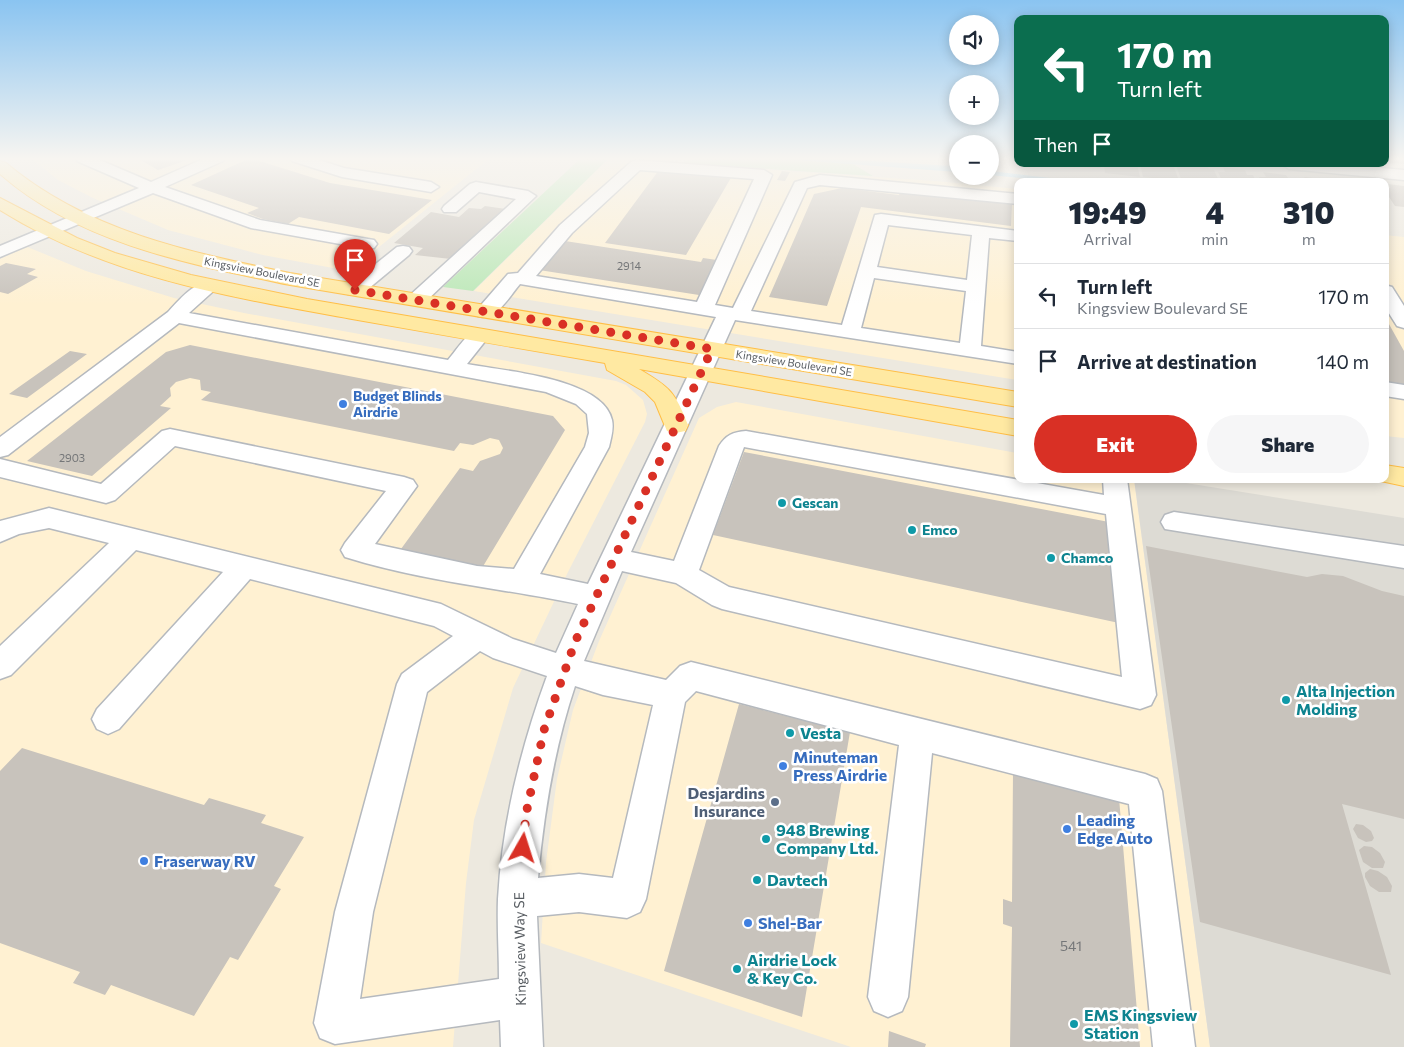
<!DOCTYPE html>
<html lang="en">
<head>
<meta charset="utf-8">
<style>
	body { margin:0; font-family:Commissioner,sans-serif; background:#f6f6f7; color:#1f2937; height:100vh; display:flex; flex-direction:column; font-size:19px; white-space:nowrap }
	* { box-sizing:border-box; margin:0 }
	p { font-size:16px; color:#747a83 }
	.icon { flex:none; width:28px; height:28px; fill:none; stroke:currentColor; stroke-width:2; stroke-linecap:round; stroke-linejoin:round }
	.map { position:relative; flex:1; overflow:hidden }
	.details { position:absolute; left:1014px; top:178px; width:375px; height:305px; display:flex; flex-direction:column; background:#fff; border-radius:10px; box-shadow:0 2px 12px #0003 }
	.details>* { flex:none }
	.banner { position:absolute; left:1014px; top:15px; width:375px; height:152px; border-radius:10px; box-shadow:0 2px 12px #0003; background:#0b6e4f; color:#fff; overflow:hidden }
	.tools { position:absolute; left:949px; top:15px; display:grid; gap:10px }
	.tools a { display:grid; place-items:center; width:50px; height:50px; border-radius:50%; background:#fff; box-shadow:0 2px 12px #0003; font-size:25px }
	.pin { position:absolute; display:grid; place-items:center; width:42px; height:42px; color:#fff; margin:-51px -21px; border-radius:50% 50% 50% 0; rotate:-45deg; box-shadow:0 0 5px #0007 }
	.pin .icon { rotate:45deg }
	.me { position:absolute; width:55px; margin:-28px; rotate:6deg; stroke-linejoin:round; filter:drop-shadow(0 0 4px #0008) }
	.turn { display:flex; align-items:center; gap:18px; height:105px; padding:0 20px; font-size:22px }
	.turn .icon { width:65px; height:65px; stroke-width:2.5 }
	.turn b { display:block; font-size:35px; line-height:42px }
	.then { display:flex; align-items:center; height:48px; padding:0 20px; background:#0003; gap:10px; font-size:19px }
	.eta { display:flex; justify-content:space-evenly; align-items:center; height:85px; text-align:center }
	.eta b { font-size:30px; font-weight:800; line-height:35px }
	.cta { display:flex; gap:10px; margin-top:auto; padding:10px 20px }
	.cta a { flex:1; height:58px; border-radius:30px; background:#d93025; color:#fff; font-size:20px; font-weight:800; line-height:58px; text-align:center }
	.cta a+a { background:#f6f6f7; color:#1f2937 }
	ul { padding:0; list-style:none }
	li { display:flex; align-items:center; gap:15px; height:65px; padding:0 20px; border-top:1px solid #e0e1e3 }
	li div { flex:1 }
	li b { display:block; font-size:19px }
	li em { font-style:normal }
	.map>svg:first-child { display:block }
</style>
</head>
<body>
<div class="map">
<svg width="1404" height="1047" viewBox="0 0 1404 1047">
	<rect width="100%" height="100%" fill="#ede9df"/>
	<path fill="#fff1d2" d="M31,158H490L349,271L263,255L168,230L93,198L58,180Z
		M608,159L935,181L1017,189V380L474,291Z
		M1385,235L1404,237V438L1385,436Z
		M25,246L86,271L174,298L244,313L616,381L626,385L643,400L647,414L645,422L568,572L513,688L474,820L466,883L453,1047H0V259Z
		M736,402L1017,453L1018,479H1134L1210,1047H851L541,943L546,862L557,779L573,710L599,641L699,418L717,407Z"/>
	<path fill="#dddbd4" d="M1134,479H1161L1404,518V1047H1210Z"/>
	<path fill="#bce8b8" d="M581,158L608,159L473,291L443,287Z
		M697,158H843L873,176L680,163Z"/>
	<path fill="#9ddcff" d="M769,158H825L951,166L957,167V172Z
		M990,171L1076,181H1051L990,175Z"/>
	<path fill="#c8c3bc" d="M132,158H193L158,170L139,159Z
		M250,158L330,183L432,200L389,234L299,217L288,224L263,219L247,213L259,208L191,185Z
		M1385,158H1404V164L1385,163Z
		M1078,164H1100L1101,168L1078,167Z
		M1104,164H1137L1140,177L1105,173Z
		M1140,164H1173L1179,181L1143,177Z
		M1183,164L1207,165L1209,169L1214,170L1219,181L1181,179L1176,165L1183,166Z
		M1223,167L1245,170L1247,175H1253L1256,181H1222L1218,172H1225Z
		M659,170L732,176L686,255L605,243Z
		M782,171L790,172L785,181L777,180Z
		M1263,172L1286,175L1288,178L1295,181H1261L1259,177H1266Z
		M1304,177L1331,180V181H1307Z
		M1388,184L1404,186V207L1395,206L1385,191V187L1390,188Z
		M842,188L899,195L900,192L1012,202L1011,226L861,207L827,306L769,297L814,194Z
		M485,206L506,209L451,259L415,255L423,248L394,243L431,212L459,217L469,208L481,209Z
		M565,241L701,262L703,258L717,260L699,295L539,270Z
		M6,263L36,269L27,274L38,277L8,294L0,292V266Z
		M1385,317L1404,351V386L1389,384L1385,376Z
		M190,345L553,416L565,430L482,568L401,549L460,468L473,471L480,461L500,454L503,448L499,440L490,438L473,445L460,443L454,451L201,400L211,392L201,390L200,380L190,378L176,382L170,388L171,396L160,406L171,408L92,476L27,461L166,352Z
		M70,351L87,354L27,398L9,394Z
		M744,452L1109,522L1119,623L713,535Z
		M1146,546L1307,577L1322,574L1343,576L1382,591L1404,596V819L1342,804L1391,975L1200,922Z
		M739,704L850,732L802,1017L664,971Z
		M22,748L204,805L209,798L266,815L261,823L304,837L274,886L281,889L238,960L230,957L194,1016L111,985L105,995L73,983L80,972L0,943V771Z
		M1013,772L1119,798L1140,1047H1010L1012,927L1003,924V899L1012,902Z
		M1356,824L1363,825L1371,831L1374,838L1372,841L1366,842L1358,838L1353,829Z
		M1364,846L1372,847L1380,853L1385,862L1383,868H1372L1363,862L1359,850Z
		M1370,869L1378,871L1387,877L1392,886L1391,892H1379L1370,886L1365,877V873Z
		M889,1031L926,1044L925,1047H888Z"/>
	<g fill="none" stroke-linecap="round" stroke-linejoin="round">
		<g stroke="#b5b9be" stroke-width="3">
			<path id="minor" d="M75,158H95L151,182L205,158H225L223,161L165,187L260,220L368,239L374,240L377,244L374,248L368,249L251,228L153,193L0,257V246L139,188L77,161Z
				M290,158H313L344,168L431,182L439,187L431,192L342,177L292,161Z
				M636,160L764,170L772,175L715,305L733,308L795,182L820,175L1018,194V204L820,185L807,188L751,311L842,325L875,215L881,214L1018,231V241L989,238L981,346L1018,352V364L735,320L631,552L674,561L719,446C726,435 733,432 746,431L1104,495L1103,479H1127L1156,695L1151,705L1140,709L722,609L712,605L676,583L622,571L584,661L666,680L680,666L691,662L1145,774L1157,779L1162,791L1195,1047H1153L1129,804L932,753L908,997L902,1011L888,1017L874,1011L868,997L899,745L696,691L685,702L646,899L640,912L627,918L579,912L537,916L543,1047H501L500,1020L335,1044L320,1038L314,1023L335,912L397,684L402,674L453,636L434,626L250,579L119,729L108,734L97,729L92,719L97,709L223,572L136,550L11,675L0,679V646L109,543L49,528L19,534L0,542V521L49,508L441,604L513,639L556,653L578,604C501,588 421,581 345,557L341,550L345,543L386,491L175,446L115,500L106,503L0,477V459L101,484L162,431L170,429L404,477L413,480L417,486L375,544L477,566L514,569L585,447L589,433L587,414L576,404L546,392L179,323L8,455L0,457V437L168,312C180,299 198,277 217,282L219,286L189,313L448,360C459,348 469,326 487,331L490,335L467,364C503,371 603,378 612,420C614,429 611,438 609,447L540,574L588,584L716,317L520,284C509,297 496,321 478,316L475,312L508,274L518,273L560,225L631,162ZM640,170L754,179L697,302L536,276L572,233ZM888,225L972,235L967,280L877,267ZM874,278L966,291L960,343L861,328ZM744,447L1106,514L1122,677L729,587L699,570ZM480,651L493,658L547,676C521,747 502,823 498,899C497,926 499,953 499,979L360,999L373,912L427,692ZM575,686L603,695L653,705L613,878L579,874L538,878C544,812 554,749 575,686Z
				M1281,164H1334L1404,170V180L1289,169Z
				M476,182L528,191L536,196L423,304H409L406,300L409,296L516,199L479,192L456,212H444L442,209L444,206L470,184Z
				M403,246L409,247L412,251L409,255L362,294H348L346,290L348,286L397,247Z
				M1385,285L1392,287L1404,306V328L1397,326L1385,307Z
				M1385,382L1404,385V399L1385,396Z
				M1174,512L1404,546V568L1165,529L1161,522L1165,515Z"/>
		</g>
		<g stroke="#ffbe46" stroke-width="2">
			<path id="major" d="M0,161L6,163C87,231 188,252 290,273L1018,392V407L290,285C189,264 80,244 0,174Z
				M0,198L77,238L115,253L191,275L307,299L1018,420V436L639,369C670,387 675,392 688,425L685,431L676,433L667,431L655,402L645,392L607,370L605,363C520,349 436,334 352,319C230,297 107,277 0,210Z
				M1385,465L1404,468V486L1376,480L1375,479H1385Z"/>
		</g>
		<use href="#minor" fill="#fff" fill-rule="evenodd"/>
		<use href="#major" fill="#ffe9a2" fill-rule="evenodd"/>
	</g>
	<linearGradient id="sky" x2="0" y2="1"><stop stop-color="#8ac4f1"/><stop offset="0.52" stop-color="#f7f5f1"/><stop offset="1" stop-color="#f7f5f1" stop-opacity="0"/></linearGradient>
	<rect width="1404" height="305" fill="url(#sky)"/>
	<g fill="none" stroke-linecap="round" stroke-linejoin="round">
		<path stroke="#d93025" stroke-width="9" stroke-dasharray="0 16.2" d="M355,290L712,349L575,642L544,730L526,814L523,848"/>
	</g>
	<g fill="#3f7fe0" stroke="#fff" stroke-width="2">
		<circle cx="343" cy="404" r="5"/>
		<circle cx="783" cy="766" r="5"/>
		<circle cx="1067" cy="829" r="5"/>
		<circle cx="144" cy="861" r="5"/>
		<circle cx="748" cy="923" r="5"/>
	</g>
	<g fill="#0f9aa8" stroke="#fff" stroke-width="2">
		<circle cx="782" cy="503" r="5"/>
		<circle cx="912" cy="530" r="5"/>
		<circle cx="1051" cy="558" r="5"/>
		<circle cx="1286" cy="700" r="5"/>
		<circle cx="790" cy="733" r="5"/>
		<circle cx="766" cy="839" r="5"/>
		<circle cx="757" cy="880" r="5"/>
		<circle cx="737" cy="969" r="5"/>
		<circle cx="1074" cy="1024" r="5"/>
	</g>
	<circle fill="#5c6f8a" stroke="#fff" stroke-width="2" cx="775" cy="802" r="5"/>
	<g text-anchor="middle" stroke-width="5" stroke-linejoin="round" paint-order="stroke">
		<g font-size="11" fill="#747678">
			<text x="629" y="270">2914</text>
			<text x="72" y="462">2903</text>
		</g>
		<g font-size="11" fill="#585d62" stroke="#fff">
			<text transform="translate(262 272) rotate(11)" y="4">Kingsview Boulevard SE</text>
			<text transform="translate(794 363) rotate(9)" y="4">Kingsview Boulevard SE</text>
		</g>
		<g font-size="14" font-weight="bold" fill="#366cbe" stroke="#fff" text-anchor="start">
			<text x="353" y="401">Budget Blinds<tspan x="353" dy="16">Airdrie</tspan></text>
		</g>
		<g font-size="14" font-weight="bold" fill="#0d838f" stroke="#fff" text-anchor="start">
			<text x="792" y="508">Gescan</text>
			<text x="922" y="535">Emco</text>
			<text x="1061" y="563">Chamco</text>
		</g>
		<g font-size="14" fill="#747678">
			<text x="1071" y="951">541</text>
		</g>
		<g font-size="14" fill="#585d62" stroke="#fff">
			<text transform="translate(520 949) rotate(-91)" y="5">Kingsview Way SE</text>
		</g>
		<g font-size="16" font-weight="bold" fill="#0d838f" stroke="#fff" text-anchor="start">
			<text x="1296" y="697">Alta Injection<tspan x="1296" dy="18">Molding</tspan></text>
			<text x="800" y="739">Vesta</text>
			<text x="776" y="836">948 Brewing<tspan x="776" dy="18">Company Ltd.</tspan></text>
			<text x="767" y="886">Davtech</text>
			<text x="747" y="966">Airdrie Lock<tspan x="747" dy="18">&amp; Key Co.</tspan></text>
			<text x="1084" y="1021">EMS Kingsview<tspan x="1084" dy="18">Station</tspan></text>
		</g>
		<g font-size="16" font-weight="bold" fill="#366cbe" stroke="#fff" text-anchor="start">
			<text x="793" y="763">Minuteman<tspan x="793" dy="18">Press Airdrie</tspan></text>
			<text x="1077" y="826">Leading<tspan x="1077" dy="18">Edge Auto</tspan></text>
			<text x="154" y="867">Fraserway RV</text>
			<text x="758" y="929">Shel-Bar</text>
		</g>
		<g font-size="16" font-weight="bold" fill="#4e5e75" stroke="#fff" text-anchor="end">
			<text x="765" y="799">Desjardins<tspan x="765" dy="18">Insurance</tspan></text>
		</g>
	</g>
</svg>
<div class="tools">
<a><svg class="icon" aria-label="sound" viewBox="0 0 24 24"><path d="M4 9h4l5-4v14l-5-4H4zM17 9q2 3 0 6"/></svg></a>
<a>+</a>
<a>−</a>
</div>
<div class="pin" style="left:355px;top:290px;background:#d93025"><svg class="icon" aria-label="arrive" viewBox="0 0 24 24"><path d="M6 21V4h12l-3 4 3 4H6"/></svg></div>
<svg class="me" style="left:523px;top:848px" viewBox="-20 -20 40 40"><path d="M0-17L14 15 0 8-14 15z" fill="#d93025" stroke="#fff" stroke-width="4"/></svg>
<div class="banner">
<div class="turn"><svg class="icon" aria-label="left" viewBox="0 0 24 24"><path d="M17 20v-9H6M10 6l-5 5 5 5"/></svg><div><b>170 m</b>Turn left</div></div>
<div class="then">Then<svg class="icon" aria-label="arrive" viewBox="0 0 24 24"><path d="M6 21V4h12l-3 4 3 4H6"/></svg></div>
</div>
<section class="details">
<div class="eta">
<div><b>19:49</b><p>Arrival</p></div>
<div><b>4</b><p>min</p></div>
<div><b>310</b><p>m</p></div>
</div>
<ul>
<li><svg class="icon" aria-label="left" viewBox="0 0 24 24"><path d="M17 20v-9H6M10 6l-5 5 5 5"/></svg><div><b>Turn left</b><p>Kingsview Boulevard SE</p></div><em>170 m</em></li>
<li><svg class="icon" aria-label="arrive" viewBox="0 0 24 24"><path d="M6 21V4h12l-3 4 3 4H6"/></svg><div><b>Arrive at destination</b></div><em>140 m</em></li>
</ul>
<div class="cta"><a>Exit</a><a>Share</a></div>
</section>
</div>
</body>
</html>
